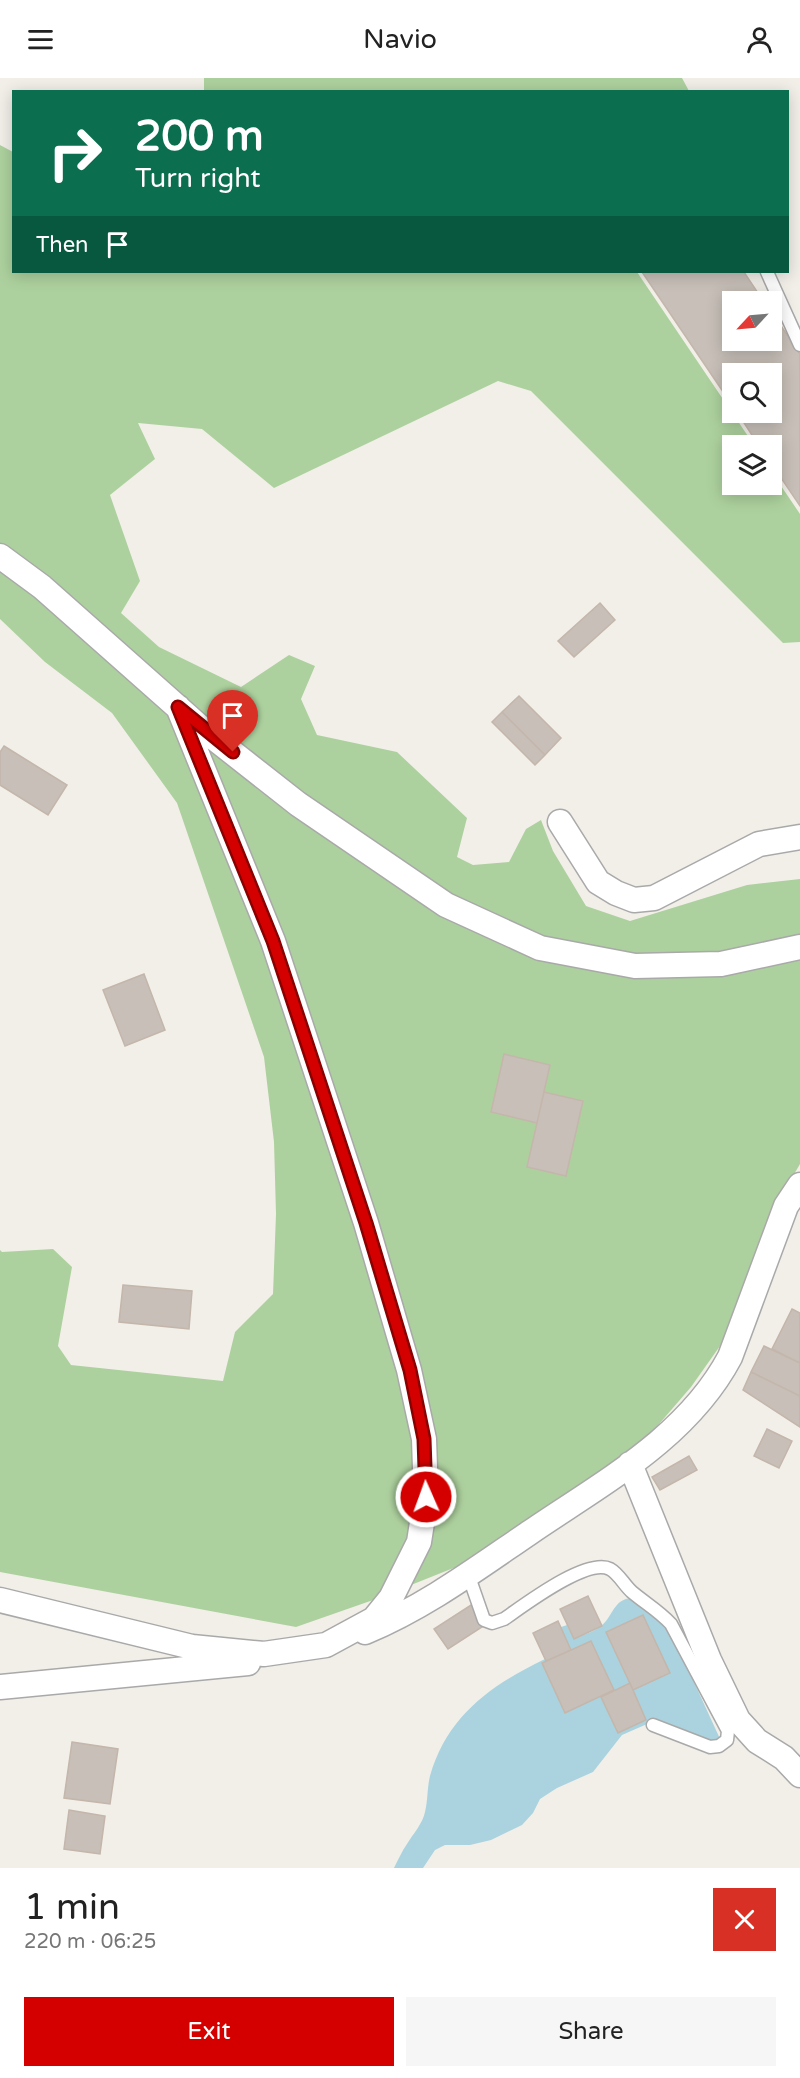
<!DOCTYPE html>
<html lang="en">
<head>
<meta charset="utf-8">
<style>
	body { margin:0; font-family:"Varela Round",sans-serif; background:#f6f6f6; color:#222; height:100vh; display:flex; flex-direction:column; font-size:22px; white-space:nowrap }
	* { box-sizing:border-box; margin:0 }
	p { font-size:20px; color:#767676 }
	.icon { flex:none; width:33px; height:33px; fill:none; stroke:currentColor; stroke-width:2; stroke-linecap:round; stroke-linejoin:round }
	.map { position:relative; height:1790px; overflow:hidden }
	.sheet { display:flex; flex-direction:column; background:#fff; flex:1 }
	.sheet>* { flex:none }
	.hud { position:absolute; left:12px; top:12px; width:777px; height:183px; border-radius:0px; box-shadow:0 3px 15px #0003; background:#0b6e4f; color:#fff; overflow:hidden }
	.needle { width:39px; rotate:244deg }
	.fabs { position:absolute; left:722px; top:213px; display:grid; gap:12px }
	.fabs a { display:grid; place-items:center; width:60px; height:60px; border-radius:0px; background:#fff; box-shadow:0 3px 15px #0003; font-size:30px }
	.pin { position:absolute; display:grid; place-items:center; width:51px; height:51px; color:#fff; margin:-62px -26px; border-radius:50% 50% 50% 0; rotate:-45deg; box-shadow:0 0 6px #0007 }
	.pin .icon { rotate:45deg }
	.me { position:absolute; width:66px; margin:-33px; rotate:358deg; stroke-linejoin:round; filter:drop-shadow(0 0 4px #0008) }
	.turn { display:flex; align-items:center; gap:21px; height:126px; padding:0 24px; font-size:27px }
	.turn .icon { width:78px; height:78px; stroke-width:2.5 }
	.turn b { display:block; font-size:42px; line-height:51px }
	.then { display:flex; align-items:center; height:57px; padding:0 24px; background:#0003; gap:12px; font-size:22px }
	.round { display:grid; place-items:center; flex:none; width:63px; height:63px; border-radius:0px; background:#f6f6f6 }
	.overview { display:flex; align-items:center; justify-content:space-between; height:102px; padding:0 24px }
	h1 { font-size:36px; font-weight:600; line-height:45px }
	.primary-button { display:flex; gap:12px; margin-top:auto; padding:12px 24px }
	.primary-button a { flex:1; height:69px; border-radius:0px; background:#d40000; color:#fff; font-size:24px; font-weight:600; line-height:69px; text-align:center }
	.primary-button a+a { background:#f6f6f6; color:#222 }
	header { display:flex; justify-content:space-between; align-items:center; height:78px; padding:0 24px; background:#fff; font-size:27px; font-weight:600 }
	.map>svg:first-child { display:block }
</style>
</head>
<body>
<header><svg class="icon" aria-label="menu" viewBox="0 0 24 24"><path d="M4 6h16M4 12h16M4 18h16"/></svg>Navio<svg class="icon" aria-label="person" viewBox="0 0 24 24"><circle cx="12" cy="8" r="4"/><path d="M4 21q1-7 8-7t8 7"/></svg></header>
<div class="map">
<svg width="800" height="1790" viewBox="0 0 800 1790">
	<rect width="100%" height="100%" fill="#f2efe9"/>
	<path fill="#add19e" d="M204,0H682L689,13L204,14Z
		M0,67L13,74L14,194H637L754,367L732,368V406H771V393L800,436V564L783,565L531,313L498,303L274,410L202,351L138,345L155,381L110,417L140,503L121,535L159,569L241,609L289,577L315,588L301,621L317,657L397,674L467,740L457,779L473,787L509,784L526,751L541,742L553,773L586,828L630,843L747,807L800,801V1086L779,1122L752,1200L720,1268L691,1309L647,1360L476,1481L376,1521L296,1549L0,1494V1172L2,1174L53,1171L72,1189L58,1268L71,1287L223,1303L235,1254L273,1216L276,1136L274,1064L264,979L177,725L112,635L45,584L0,541Z"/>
	<path fill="#aad3df" d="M632,1520L666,1543L721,1663L708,1665L654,1643L622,1657L593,1694L557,1710L540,1721L533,1735L522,1747L491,1762L470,1767H445L435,1772L423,1790H394C398,1782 402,1773 407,1766C413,1756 423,1745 425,1734C428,1722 427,1710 430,1698C447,1638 491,1607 545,1581L533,1555L558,1543L561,1549L567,1547L574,1561C582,1557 594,1554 601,1548C613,1539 613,1521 632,1520Z"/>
	<path fill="#c7bfb8" stroke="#c4b6ab" stroke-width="1.5" d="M642,194H744L764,224H732V262H771V233L800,276V428L771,385V368H759L737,334H771V296H732V327Z
		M600,525L615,542L574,579L558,563Z
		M519,618L561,660L545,677L502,634Z
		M502,634L545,677L535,687L492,644Z
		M4,668L67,707L48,737L0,707V674Z
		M144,896L165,952L125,968L103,912Z
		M504,976L550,987L537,1045L491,1034Z
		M544,1014L583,1023L566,1098L527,1089Z
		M123,1207L192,1213L189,1251L119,1244Z
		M792,1231L800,1235V1285L772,1271Z
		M764,1268L800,1285V1318L751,1294Z
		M751,1294L800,1318V1349L743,1312Z
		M767,1351L792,1363L779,1390L754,1378Z
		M689,1378L697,1392L660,1412L652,1399Z
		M588,1518L602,1548L574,1561L560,1531Z
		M471,1527L485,1547L448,1571L434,1551Z
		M643,1537L670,1595L633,1612L606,1554Z
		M558,1543L571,1572L546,1583L533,1555Z
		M591,1563L614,1612L565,1635L542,1585Z
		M630,1605L646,1642L618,1655L601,1619Z
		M72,1664L118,1671L110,1726L64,1720Z
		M69,1732L105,1738L100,1776L64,1771Z"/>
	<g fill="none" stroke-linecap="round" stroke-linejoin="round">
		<g stroke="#a9a9a9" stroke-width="15">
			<path id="lane" d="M767,194L800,267
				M468,1496L484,1542L492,1545L504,1541C523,1528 587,1479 610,1491C619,1496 624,1507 632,1514C645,1525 659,1533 671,1546L728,1653L727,1662L719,1668L710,1669L653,1647"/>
		</g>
		<g stroke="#a9a9a9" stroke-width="27">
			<path id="street" d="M0,478L42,509L200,649L298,726L446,827L540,870L635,888L721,886L800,869
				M560,744L598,804L616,815L634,822L654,820L759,766L800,759
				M630,1386L709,1582L738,1642L757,1663L784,1680L800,1697
				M0,1522L192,1569L264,1576L326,1567L374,1541L391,1520L419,1464L426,1419L424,1361L409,1292L366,1145L273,863L178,629
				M365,1554C425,1529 476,1491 529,1455C602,1405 687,1360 730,1279L786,1128L800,1107
				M0,1609L248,1585"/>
		</g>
		<use href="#lane" stroke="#fff" stroke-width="12"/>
		<use href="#street" stroke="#fff" stroke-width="24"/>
	</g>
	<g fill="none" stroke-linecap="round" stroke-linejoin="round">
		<g stroke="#8a0000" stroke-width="15">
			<path id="route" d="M233,674L178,629L273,863L366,1145L410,1292L424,1361L426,1419"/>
		</g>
		<use href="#route" stroke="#d40000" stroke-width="10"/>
	</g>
</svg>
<div class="fabs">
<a><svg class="needle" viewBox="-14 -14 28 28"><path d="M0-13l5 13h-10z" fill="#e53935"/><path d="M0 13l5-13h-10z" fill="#767676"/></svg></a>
<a><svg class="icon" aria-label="search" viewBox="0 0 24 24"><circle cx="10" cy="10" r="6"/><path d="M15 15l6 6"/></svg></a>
<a><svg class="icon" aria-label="layers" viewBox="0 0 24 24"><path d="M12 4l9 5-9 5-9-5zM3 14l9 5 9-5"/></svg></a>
</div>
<div class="pin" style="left:233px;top:674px;background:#d93025"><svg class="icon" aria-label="arrive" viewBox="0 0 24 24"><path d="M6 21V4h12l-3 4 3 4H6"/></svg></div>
<svg class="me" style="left:426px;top:1419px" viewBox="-20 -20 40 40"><circle r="17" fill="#d40000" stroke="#fff" stroke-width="3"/><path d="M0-11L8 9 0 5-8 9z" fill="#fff"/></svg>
<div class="hud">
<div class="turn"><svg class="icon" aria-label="right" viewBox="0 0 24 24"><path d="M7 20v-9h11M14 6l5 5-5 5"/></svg><div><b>200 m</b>Turn right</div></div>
<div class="then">Then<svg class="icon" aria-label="arrive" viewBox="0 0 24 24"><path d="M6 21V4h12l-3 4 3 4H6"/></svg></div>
</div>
</div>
<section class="sheet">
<div class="overview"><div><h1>1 min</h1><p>220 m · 06:25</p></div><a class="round" style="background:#d93025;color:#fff"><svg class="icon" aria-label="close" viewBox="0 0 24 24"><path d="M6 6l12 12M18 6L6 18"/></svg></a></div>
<div class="primary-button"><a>Exit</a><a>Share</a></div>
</section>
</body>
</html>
